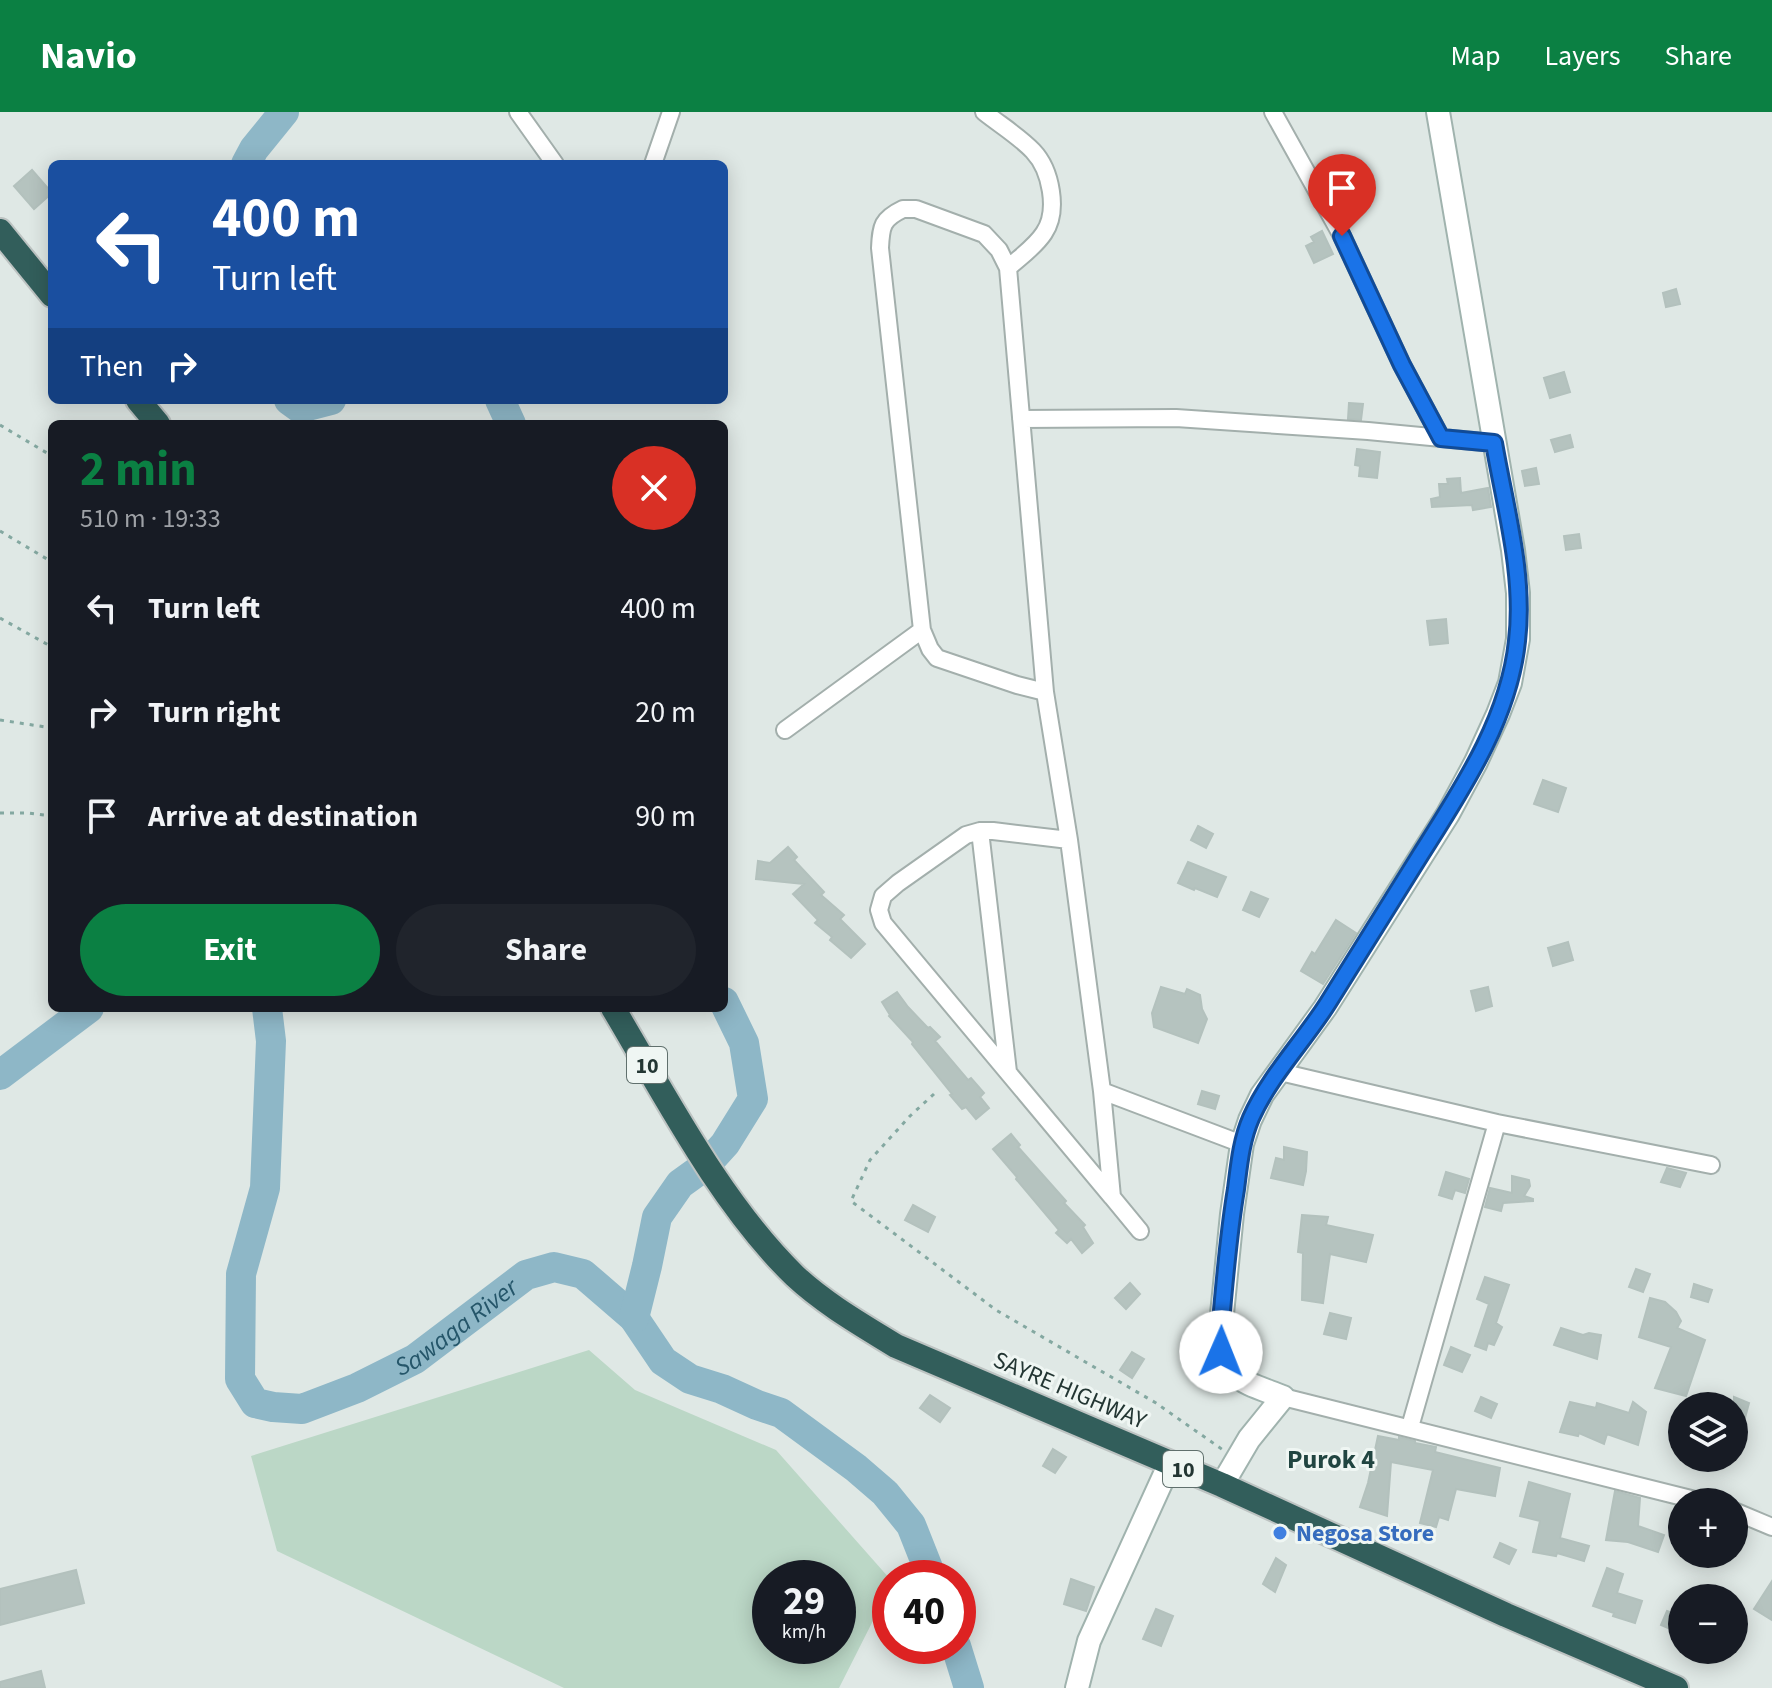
<!DOCTYPE html>
<html lang="en">
<head>
<meta charset="utf-8">
<style>
	body { margin:0; font-family:"Source Sans 3",sans-serif; background:#20242c; color:#f1f3f6; height:100vh; display:flex; flex-direction:column; font-size:30px; white-space:nowrap }
	* { box-sizing:border-box; margin:0 }
	p { font-size:26px; color:#9ea1a6 }
	.icon { flex:none; width:44px; height:44px; fill:none; stroke:currentColor; stroke-width:2; stroke-linecap:round; stroke-linejoin:round }
	.map { position:relative; flex:1; overflow:hidden }
	.drawer { position:absolute; left:48px; top:308px; width:680px; height:592px; display:flex; flex-direction:column; background:#171b24; border-radius:12px; box-shadow:0 4px 20px #0003 }
	.drawer>* { flex:none }
	.banner { position:absolute; left:48px; top:48px; width:680px; height:244px; border-radius:12px; box-shadow:0 4px 20px #0003; background:#1a4fa0; color:#fff; overflow:hidden }
	.buttons { position:absolute; left:1668px; top:1280px; display:grid; gap:16px }
	.buttons a { display:grid; place-items:center; width:80px; height:80px; border-radius:50%; background:#171b24; box-shadow:0 4px 20px #0003; font-size:40px }
	.speed { position:absolute; left:752px; top:1448px; display:flex; gap:16px; font-size:40px; font-weight:700; text-align:center }
	.speed>* { display:grid; place-content:center; width:104px; height:104px; border-radius:50%; background:#171b24; box-shadow:0 4px 20px #0003; line-height:1 }
	.speed small { font-size:20px; font-weight:400 }
	.speed .limit { border:12px solid #d22; background:#fff; color:#111 }
	.pin { position:absolute; display:grid; place-items:center; width:68px; height:68px; color:#fff; margin:-82px -34px; border-radius:50% 50% 50% 0; rotate:-45deg; box-shadow:0 0 8px #0007 }
	.pin .icon { rotate:45deg }
	.me { position:absolute; width:88px; margin:-44px; rotate:1deg; stroke-linejoin:round; filter:drop-shadow(0 0 6px #0008) }
	.turn { display:flex; align-items:center; gap:28px; height:168px; padding:0 32px; font-size:36px }
	.turn .icon { width:104px; height:104px; stroke-width:2.5 }
	.turn b { display:block; font-size:56px; line-height:68px }
	.then { display:flex; align-items:center; height:76px; padding:0 32px; background:#0003; gap:16px; font-size:30px }
	.round { display:grid; place-items:center; flex:none; width:84px; height:84px; border-radius:42px; background:#20242c }
	.overview { display:flex; align-items:center; justify-content:space-between; height:136px; padding:0 32px }
	h1 { font-size:48px; font-weight:700; line-height:60px; color:#0b8043 }
	.button { display:flex; gap:16px; margin-top:auto; padding:16px 32px }
	.button a { flex:1; height:92px; border-radius:48px; background:#0b8043; color:#fff; font-size:32px; font-weight:700; line-height:92px; text-align:center }
	.button a+a { background:#20242c; color:#f1f3f6 }
	ul { padding:0; list-style:none }
	li { display:flex; align-items:center; gap:24px; height:104px; padding:0 32px }
	li div { flex:1 }
	li b { display:block; font-size:30px }
	li em { font-style:normal }
	header { display:flex; align-items:center; gap:48px; box-sizing:border-box; height:112px; padding:0 40px; background:#0b8043; color:#fff }
	header strong { font-size:38px }
	nav { display:flex; gap:44px; margin-inline-start:auto; font-size:28px }
	.map>svg:first-child { display:block }
</style>
</head>
<body>
<header>
<strong>Navio</strong>
<nav><a>Map</a><a>Layers</a><a>Share</a></nav>
</header>
<div class="map">
<svg width="1772" height="1576" viewBox="0 0 1772 1576">
	<rect width="100%" height="100%" fill="#dfe8e5"/>
	<path fill="#bbd7c6" fill-rule="evenodd" d="M589,1238L635,1278L776,1338L890,1467V1475L839,1576H564L277,1439L251,1344ZM770,1466H838V1534H770Z"/>
	<g fill="none" stroke-linecap="round" stroke-linejoin="round">
		<g stroke="#8eb7c7" stroke-width="30">
			<path d="M246,52L254,37L284,0"/>
			<path d="M289,288L300,296L331,288"/>
			<path d="M500,288L511,312"/>
			<path id="s1" d="M267,896L271,929L265,1076L241,1162L240,1267L255,1291L273,1295L302,1297L357,1276L415,1247L526,1163L554,1155L583,1162L634,1206L663,1249L690,1267L722,1277L757,1293L781,1301L856,1356L885,1381L911,1413L932,1466"/>
			<path d="M0,963L89,896"/>
			<path d="M634,1206L647,1154L657,1105L680,1072L705,1054L725,1032L753,987L744,931L724,890"/>
			<path d="M956,1534L969,1576"/>
		</g>
	</g>
	<path fill="#b5c3bf" stroke="#b3c1bd" stroke-width="2" d="M32,58L52,81L34,97L14,74Z
		M1322,119L1333,142L1314,151L1306,134L1314,130L1311,125Z
		M1676,177L1680,192L1666,195L1663,181Z
		M1564,260L1570,280L1550,286L1544,266Z
		M1349,291L1363,292L1361,308L1348,307Z
		M1570,323L1573,335L1555,340L1551,328Z
		M1357,337L1380,340L1377,366L1359,364L1360,354L1355,353Z
		M1536,356L1539,372L1525,374L1522,359Z
		M1460,366L1461,381L1488,376L1491,395L1473,398L1472,393L1432,395L1431,387L1440,385L1439,372H1448L1447,367Z
		M1579,422L1581,436L1566,438L1564,424Z
		M1446,507L1448,531L1430,533L1427,509Z
		M1543,668L1566,676L1558,700L1534,692Z
		M1198,714L1213,722L1206,736L1191,728Z
		M788,735L797,745L794,748L824,780L821,783L844,803L840,807L865,832L851,846L830,828L832,825L815,811L818,808L793,782L804,772L756,767L758,749L770,751Z
		M1188,750L1226,765L1217,785L1195,776L1194,778L1178,771Z
		M1251,780L1268,787L1259,805L1243,798Z
		M1336,808L1356,821L1323,872L1301,859L1312,840L1315,842Z
		M1568,830L1573,848L1553,854L1548,836Z
		M1161,875L1185,882L1187,877L1200,883L1202,897L1207,907L1198,931L1154,915L1152,901Z
		M1488,875L1492,894L1476,899L1471,879Z
		M897,880L908,895L928,916L930,915L940,925L935,929L968,968L971,966L984,981L980,985L989,996L976,1007L966,995L962,997L950,983L952,982L912,932L913,930L889,904L890,903L882,890Z
		M1202,979L1219,984L1215,997L1198,992Z
		M1011,1022L1020,1033L1018,1035L1066,1089L1064,1091L1085,1113L1083,1115L1093,1131L1082,1141L1071,1127L1067,1131L1056,1121L1059,1118L1016,1067L1017,1065L993,1037Z
		M1284,1035L1307,1040L1306,1059L1303,1073L1271,1066L1276,1046L1284,1048Z
		M1667,1056L1686,1061L1680,1075L1661,1070Z
		M1446,1060L1469,1067L1465,1081L1455,1078L1452,1087L1439,1083Z
		M1512,1064L1529,1068L1530,1074L1524,1084L1533,1087V1089L1503,1091L1501,1099L1485,1095L1490,1076L1512,1081Z
		M913,1093L935,1105L928,1120L905,1108Z
		M1302,1103L1328,1105L1326,1113L1373,1123L1366,1150L1330,1142L1323,1191L1302,1188L1303,1141L1298,1140Z
		M1636,1157L1650,1162L1643,1180L1629,1175Z
		M1485,1165L1509,1173L1496,1211L1502,1215L1494,1233L1488,1231L1486,1238L1475,1234L1489,1192L1477,1187Z
		M1130,1171L1140,1182L1126,1197L1115,1186Z
		M1694,1172L1712,1178L1708,1190L1691,1185Z
		M1650,1186L1665,1190L1676,1200L1681,1209L1677,1216L1705,1228L1686,1284L1655,1276L1671,1235L1639,1225Z
		M1330,1201L1351,1206L1346,1227L1324,1222Z
		M1561,1216L1583,1223L1589,1221L1601,1223L1597,1247L1554,1233Z
		M1451,1235L1470,1243L1462,1260L1444,1253Z
		M1132,1240L1144,1247L1132,1266L1120,1258Z
		M930,1283L950,1296L940,1310L920,1296Z
		M1481,1285L1497,1292L1491,1306L1475,1299Z
		M1734,1285L1749,1291L1745,1306L1734,1302Z
		M1570,1290L1596,1296L1597,1291L1629,1301L1633,1290L1646,1300L1638,1333L1607,1322L1604,1332L1579,1321L1578,1324L1560,1320Z
		M1378,1324L1399,1328V1325L1415,1329V1331L1436,1335L1435,1340L1500,1356L1495,1384L1456,1377L1448,1408L1439,1405L1436,1415L1420,1411L1433,1358L1391,1350L1387,1404L1360,1395L1368,1371Z
		M1053,1337L1066,1345L1055,1361L1043,1354Z
		M1529,1370L1570,1382L1560,1426L1589,1434L1584,1449L1557,1441L1556,1444L1533,1440L1540,1409L1520,1404Z
		M1615,1379L1640,1386L1638,1414L1664,1423L1658,1440L1628,1430L1606,1428Z
		M1500,1431L1516,1438L1509,1452L1494,1445Z
		M1276,1446L1286,1453L1275,1480L1263,1472Z
		M1607,1456L1623,1462L1617,1481L1642,1489L1635,1511L1613,1504L1614,1501L1593,1494Z
		M76,1458L84,1491L0,1513V1477Z
		M1071,1467L1094,1475L1086,1499L1064,1492Z
		M1772,1469V1508L1754,1497Z
		M1156,1497L1173,1504L1161,1534L1143,1527Z
		M1667,1499L1682,1505V1522L1661,1513Z
		M41,1559L45,1576H0V1570Z"/>
	<g fill="none" stroke-linecap="round" stroke-linejoin="round">
		<g stroke="#a3afac" stroke-width="20">
			<path id="street" d="M518,0L555,52
				M984,0C999,12 1020,25 1033,39C1051,58 1059,99 1044,121C1035,135 1020,145 1008,156
				M1273,0L1342,124L1402,253L1441,326
				M653,52L671,0
				M903,97H916L984,122L999,138L1008,156L1045,580L1017,573L937,546L930,537L922,518L880,136C881,114 882,107 903,97Z
				M1021,307L1176,306L1368,319L1494,331
				M1045,580L1069,728L1102,979
				M785,618L922,518
				M980,719L1008,960
				M1069,728L993,719H980L966,723L898,771L883,784L879,798L883,811L1112,1085
				M1280,960L1497,1011L1711,1053
				M1140,1119L1112,1085L1102,979L1242,1032
				M1283,1285L1703,1390
				M1410,1315L1497,1011
				M1734,1399L1772,1415"/>
		</g>
		<g stroke="#a0b3ae" stroke-width="26">
			<path id="secondary" d="M1222,1373L1249,1327L1283,1285C1245,1270 1222,1268 1220,1222L1232,1102L1242,1032L1250,1008L1262,983L1325,896L1448,702L1476,650L1498,602L1510,571L1518,527V481L1513,438L1438,0
				M1077,1576L1089,1529L1170,1351"/>
		</g>
		<g stroke="#bdc3c2" stroke-width="28">
			<path id="highway" d="M0,119L52,183
				M138,288L158,312
				M613,896C666,985 721,1092 795,1164C825,1192 862,1213 896,1234L1222,1373L1506,1503L1676,1576"/>
		</g>
		<path stroke="#84a8a1" stroke-width="3" stroke-dasharray="4 6" stroke-linecap="butt" d="M0,313L52,344
			M0,419L52,450
			M0,506L52,535
			M0,608L52,616
			M0,701H27L52,704
			M934,982L910,1004L870,1048L851,1089L996,1198L1156,1291L1223,1338"/>
		<use href="#street" stroke="#fff" stroke-width="16"/>
		<use href="#secondary" stroke="#fff" stroke-width="22"/>
		<use href="#highway" stroke="#325e5b" stroke-width="24"/>
	</g>
	<g fill="none" stroke-linecap="round" stroke-linejoin="round">
		<g stroke="#114b97" stroke-width="20">
			<path id="route" d="M1221,1240L1220,1222C1224,1174 1228,1125 1236,1077C1239,1054 1241,1029 1251,1006C1269,965 1304,929 1328,891C1359,841 1390,792 1421,742C1462,677 1509,607 1517,529C1525,463 1505,395 1494,331L1441,326L1402,253L1342,124"/>
		</g>
		<use href="#route" stroke="#1a73e8" stroke-width="14"/>
	</g>
	<circle fill="#3f7fe0" stroke="#eff6f3" stroke-width="3" cx="1280" cy="1421" r="8"/>
	<g text-anchor="middle" stroke-width="6" stroke-linejoin="round" paint-order="stroke">
		<g fill="#eff6f3" stroke="#60706d" stroke-width="2">
			<rect x="627" y="935" width="40" height="36" rx="6"/>
			<rect x="1163" y="1339" width="40" height="36" rx="6"/>
		</g>
		<g font-size="22" font-weight="bold" fill="#233633">
			<text x="647" y="961">10</text>
			<text x="1183" y="1365">10</text>
		</g>
		<g font-size="24" fill="#233633" stroke="#eff6f3">
			<text transform="translate(1070 1278) rotate(23)" y="8">SAYRE HIGHWAY</text>
		</g>
		<g font-size="24" font-weight="bold" fill="#366cbe" stroke="#eff6f3" text-anchor="start">
			<text x="1296" y="1429">Negosa Store</text>
		</g>
		<g font-size="26" font-style="italic" fill="#25566a" stroke="#eff6f3">
			<text dy="9" stroke="none"><textPath href="#s1" startOffset="626">Sawaga River</textPath></text>
		</g>
		<g font-size="26" font-weight="bold" fill="#214541" stroke="#eff6f3">
			<text x="1331" y="1356">Purok 4</text>
		</g>
	</g>
</svg>
<div class="buttons">
<a><svg class="icon" aria-label="layers" viewBox="0 0 24 24"><path d="M12 4l9 5-9 5-9-5zM3 14l9 5 9-5"/></svg></a>
<a>+</a>
<a>−</a>
</div>
<div class="speed"><div>29<small>km/h</small></div><div class="limit">40</div></div>
<div class="pin" style="left:1342px;top:124px;background:#d93025"><svg class="icon" aria-label="arrive" viewBox="0 0 24 24"><path d="M6 21V4h12l-3 4 3 4H6"/></svg></div>
<svg class="me" style="left:1221px;top:1240px" viewBox="-20 -20 40 40"><circle r="19" fill="#fff"/><path d="M0-13L10 11 0 6-10 11z" fill="#1a73e8"/></svg>
<div class="banner">
<div class="turn"><svg class="icon" aria-label="left" viewBox="0 0 24 24"><path d="M17 20v-9H6M10 6l-5 5 5 5"/></svg><div><b>400 m</b>Turn left</div></div>
<div class="then">Then<svg class="icon" aria-label="right" viewBox="0 0 24 24"><path d="M7 20v-9h11M14 6l5 5-5 5"/></svg></div>
</div>
<section class="drawer">
<div class="overview"><div><h1>2 min</h1><p>510 m · 19:33</p></div><a class="round" style="background:#d93025;color:#fff"><svg class="icon" aria-label="close" viewBox="0 0 24 24"><path d="M6 6l12 12M18 6L6 18"/></svg></a></div>
<ul>
<li><svg class="icon" aria-label="left" viewBox="0 0 24 24"><path d="M17 20v-9H6M10 6l-5 5 5 5"/></svg><div><b>Turn left</b></div><em>400 m</em></li>
<li><svg class="icon" aria-label="right" viewBox="0 0 24 24"><path d="M7 20v-9h11M14 6l5 5-5 5"/></svg><div><b>Turn right</b></div><em>20 m</em></li>
<li><svg class="icon" aria-label="arrive" viewBox="0 0 24 24"><path d="M6 21V4h12l-3 4 3 4H6"/></svg><div><b>Arrive at destination</b></div><em>90 m</em></li>
</ul>
<div class="button"><a>Exit</a><a>Share</a></div>
</section>
</div>
</body>
</html>
